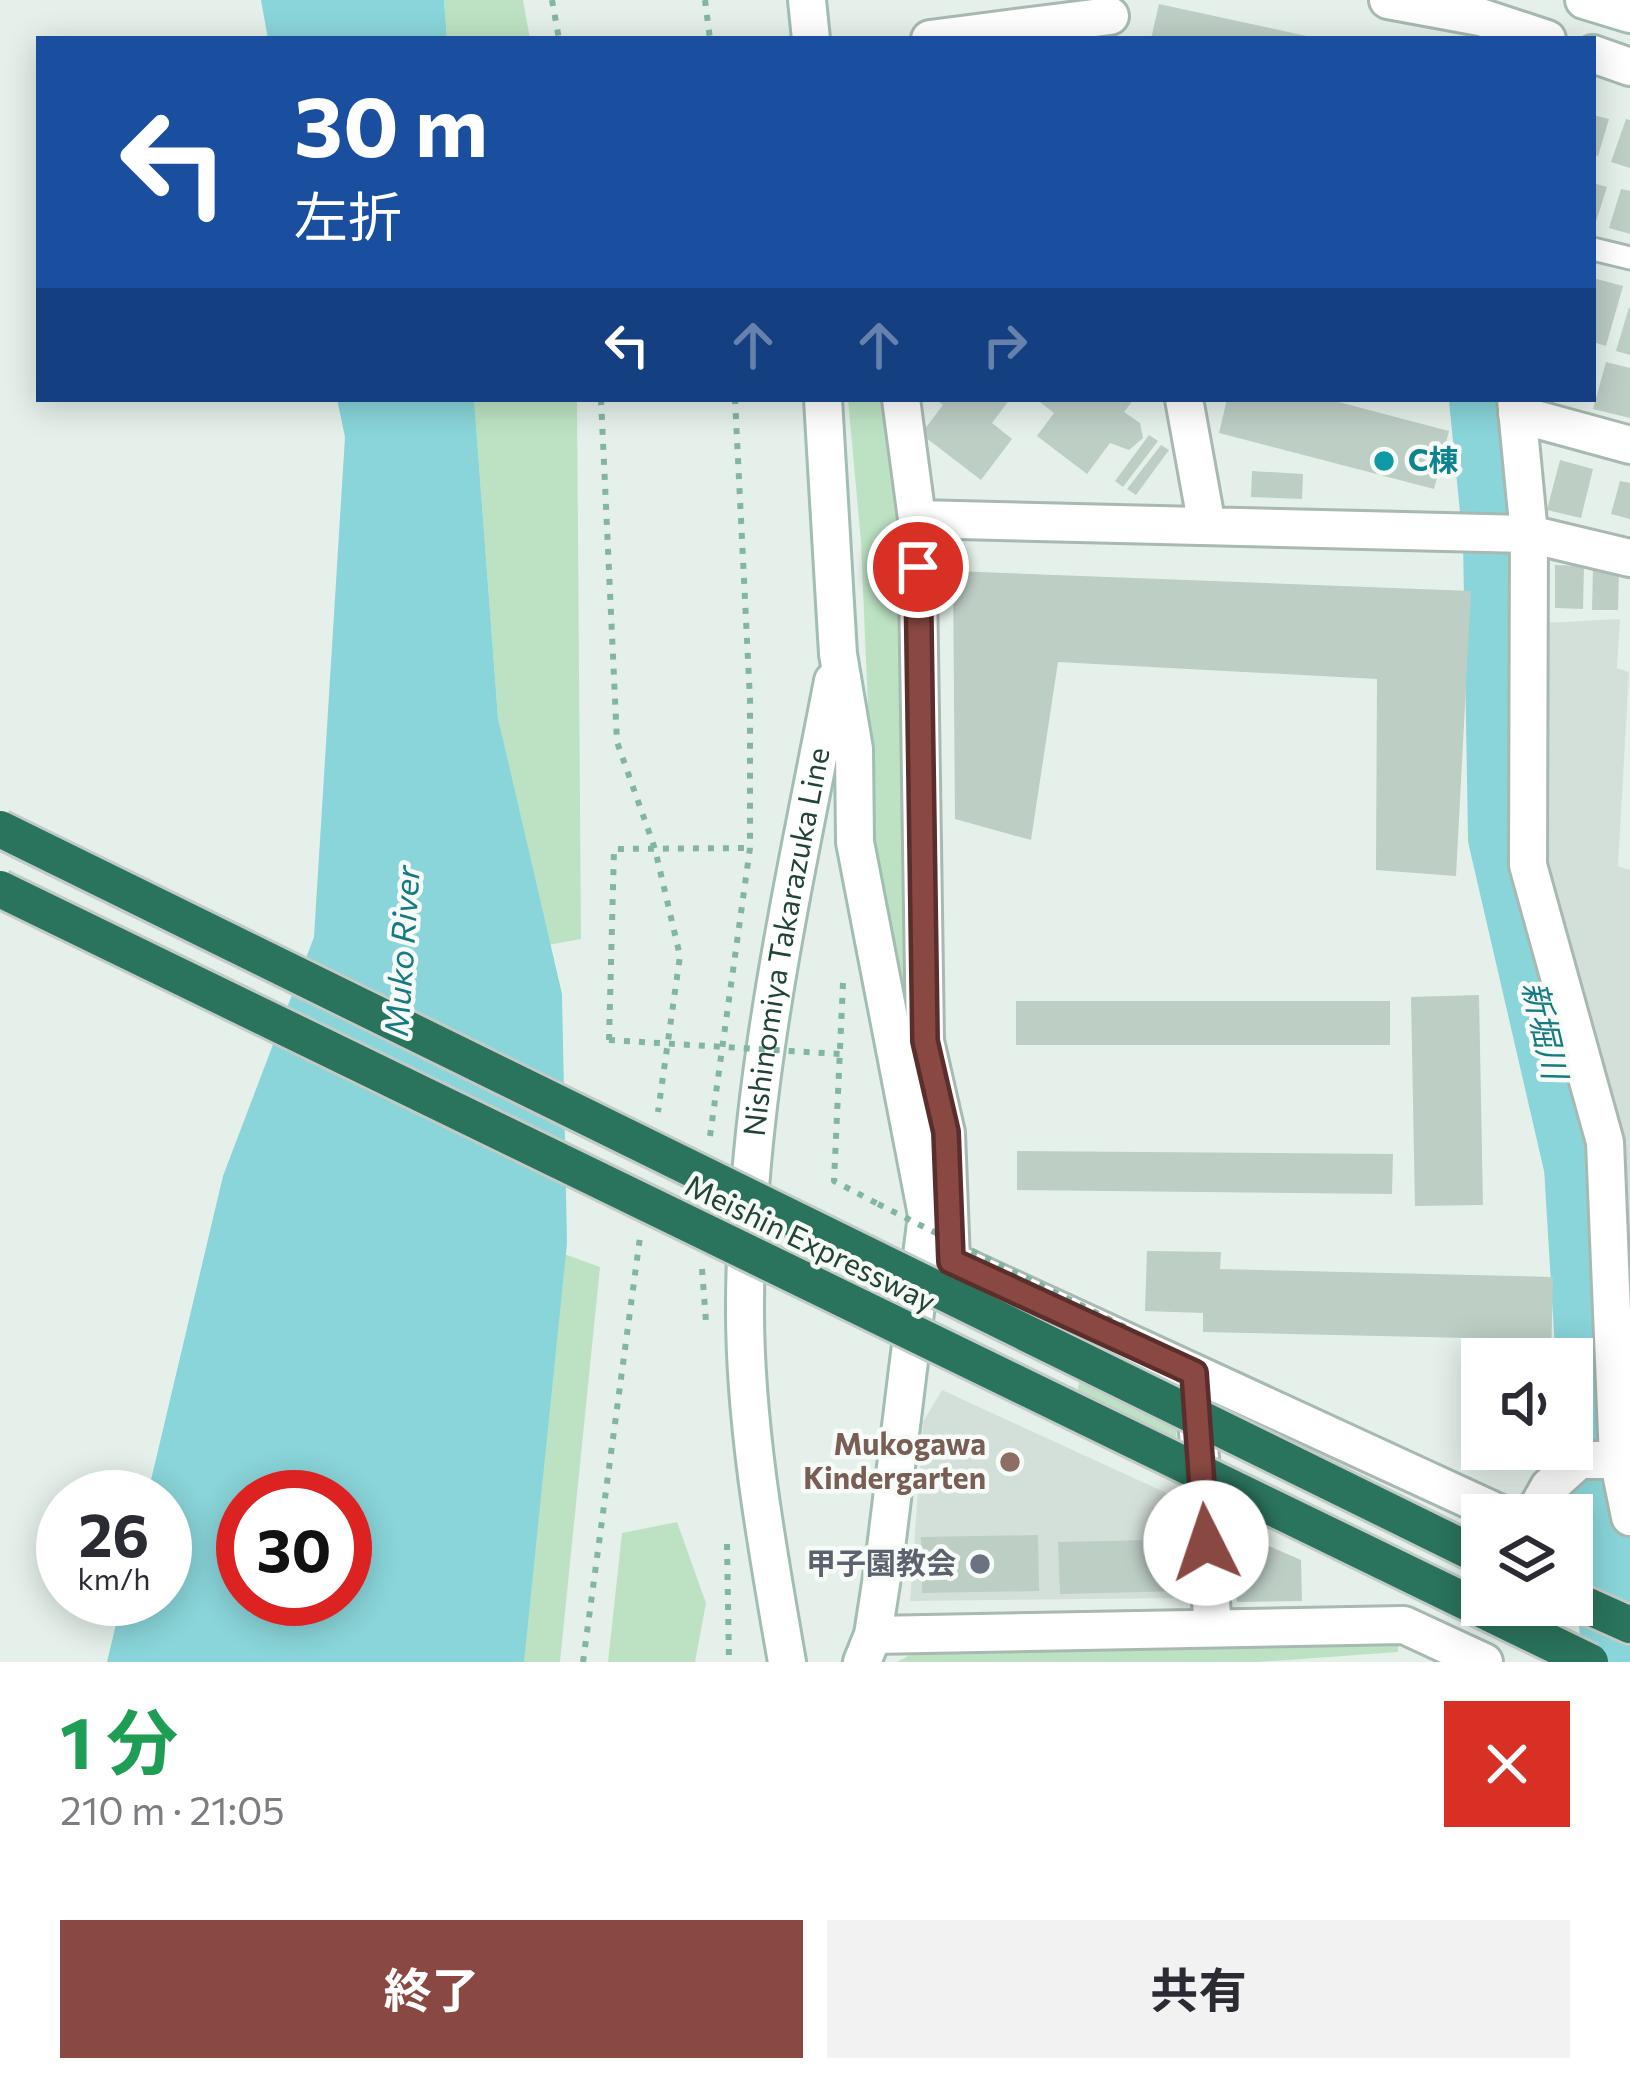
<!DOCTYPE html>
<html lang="ja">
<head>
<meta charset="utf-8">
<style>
	body { margin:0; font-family:Commissioner,"Noto Sans JP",sans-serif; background:#f2f2f3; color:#2b2b33; height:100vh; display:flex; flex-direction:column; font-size:45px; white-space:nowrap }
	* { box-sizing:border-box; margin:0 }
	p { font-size:39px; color:#7c7c81 }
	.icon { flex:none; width:66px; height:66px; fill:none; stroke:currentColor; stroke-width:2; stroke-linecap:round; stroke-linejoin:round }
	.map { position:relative; height:1662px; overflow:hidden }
	.panel { display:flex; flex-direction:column; background:#fff; flex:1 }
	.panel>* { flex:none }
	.banner { position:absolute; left:36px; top:36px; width:1560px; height:366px; border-radius:0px; box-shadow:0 6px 30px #0003; background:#1a4fa0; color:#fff; overflow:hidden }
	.fabs { position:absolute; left:1461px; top:1338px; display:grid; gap:24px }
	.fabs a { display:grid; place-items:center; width:132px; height:132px; border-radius:0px; background:#fff; box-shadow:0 6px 30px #0003; font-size:60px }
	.speed { position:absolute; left:36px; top:1470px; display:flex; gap:24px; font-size:60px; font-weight:700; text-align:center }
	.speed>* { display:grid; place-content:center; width:156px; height:156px; border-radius:50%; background:#fff; box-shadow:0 6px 30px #0003; line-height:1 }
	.speed small { font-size:30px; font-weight:400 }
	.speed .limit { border:18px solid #d22; background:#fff; color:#111 }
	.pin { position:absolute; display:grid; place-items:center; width:102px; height:102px; color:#fff; margin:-51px; border:6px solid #fff; border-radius:50%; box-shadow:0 3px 12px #0007 }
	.me { position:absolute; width:132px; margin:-66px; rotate:356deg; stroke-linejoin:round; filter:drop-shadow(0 0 9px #0008) }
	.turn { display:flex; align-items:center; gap:42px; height:252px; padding:0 60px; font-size:54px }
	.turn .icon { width:156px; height:156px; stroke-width:2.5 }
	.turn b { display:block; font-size:84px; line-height:102px }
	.lanes { display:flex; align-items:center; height:114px; padding:0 60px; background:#0003; justify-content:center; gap:60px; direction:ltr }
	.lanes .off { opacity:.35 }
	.round { display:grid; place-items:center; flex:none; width:126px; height:126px; border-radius:0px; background:#f2f2f3 }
	.headline { display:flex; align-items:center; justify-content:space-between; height:204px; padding:0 60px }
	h1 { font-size:72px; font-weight:700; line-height:90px; color:#1e9e55 }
	.button { display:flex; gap:24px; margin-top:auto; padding:24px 60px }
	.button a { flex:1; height:138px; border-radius:0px; background:#8a4842; color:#fff; font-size:48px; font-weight:700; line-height:138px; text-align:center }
	.button a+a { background:#f2f2f3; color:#2b2b33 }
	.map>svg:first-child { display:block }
</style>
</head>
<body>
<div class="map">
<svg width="1630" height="1662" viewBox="0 0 1630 1662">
	<rect width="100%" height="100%" fill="#e5f0ea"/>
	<path fill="#d3e0d9" d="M1620,619L1617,668L1629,672L1618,866L1630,870V1285L1620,1164L1546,873L1543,623Z
		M942,1390L1186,1502L1187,1598L910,1601L923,1422Z"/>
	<path fill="#bde2c3" d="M444,0H523L530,39H447Z
		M474,399H577L581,939L548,945L498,718Z
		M848,399H885L900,505L909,1019L874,848L861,542Z
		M537,1244L600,1267L560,1662H497Z
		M1084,1338L1178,1387L1175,1477L1073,1431Z
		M677,1522L706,1603L695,1662H608L622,1533Z
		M1399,1637L1398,1652L1258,1662H897L926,1646Z"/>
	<path fill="#89d5d9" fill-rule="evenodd" d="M261,0H444L447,39H268Z
		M337,399H474L498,718L562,994L567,1243L524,1662H107L122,1599H165V1497H147L223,1176L314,937L345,437ZM243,1497H345V1599H243Z"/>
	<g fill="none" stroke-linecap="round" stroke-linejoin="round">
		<path stroke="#89d5d9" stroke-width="66" d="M1482,399L1496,541L1501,838L1577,1167L1595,1463L1616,1662"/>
	</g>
	<path fill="#bdcec5" d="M1159,4L1311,37V39H1151Z
		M1593,115L1609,119L1598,156L1593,155Z
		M1626,119L1630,120V168L1611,162Z
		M1593,183L1607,187L1594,228H1593Z
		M1621,189L1630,191V234L1609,228Z
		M1593,278L1623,286L1606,346L1593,342Z
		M1629,307L1630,308V355L1616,351Z
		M1606,362L1630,368V418L1593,409Z
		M935,399H1010L992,423L1012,439L981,480L921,434L943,405Z
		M1036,399H1134L1124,412L1140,423L1143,438L1129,450L1110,443L1087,474L1037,436L1054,413Z
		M1227,399H1327L1449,431L1434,489L1219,433Z
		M1149,435L1158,441L1123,487L1115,481Z
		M1161,445L1169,450L1136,495L1127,489Z
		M1560,460L1593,469L1581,518L1547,510Z
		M1252,471L1303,474L1302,499L1251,497Z
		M1620,481L1630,483V519L1611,514Z
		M1555,565L1584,566L1583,609L1555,608Z
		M1593,569L1619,570L1618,610H1592Z
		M953,571L1471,591L1456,876L1376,870L1377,679L1058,662L1031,840L955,819Z
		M1479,995L1483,1205L1415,1206L1411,997Z
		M1016,1001H1390V1045H1016Z
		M1017,1151L1393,1154L1392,1194L1017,1190Z
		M1147,1251L1221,1252L1220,1269L1553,1277L1551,1359H1482V1381H1466L1467,1338L1203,1332V1313L1145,1311Z
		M1181,1507L1184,1591L1060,1594L1058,1542L1153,1540L1152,1508Z
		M1234,1531L1301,1560L1302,1601L1237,1602Z
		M1038,1535L1039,1591L922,1593L921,1537Z"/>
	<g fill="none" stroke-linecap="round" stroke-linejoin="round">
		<g stroke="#a7b9b1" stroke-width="27">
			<path id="lane" d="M1593,249L1630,258"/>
		</g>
		<g stroke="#a7b9b1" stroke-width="42">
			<path id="street" d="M1388,0L1480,17L1547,39
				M930,39L1110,16
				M1593,54L1630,67
				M901,399L917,519L925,1041L946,1133L951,1261L1503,1515
				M1184,399L1207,526
				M1516,399L1529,534L1528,865L1605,1142L1618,1458L1630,1517
				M1517,414L1630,445
				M917,519L1529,534L1630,558
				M1195,1393L1213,1628
				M1533,1515L1549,1487L1579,1460H1630
				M873,1635L1404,1625L1484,1662"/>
		</g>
		<g stroke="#a2bdb1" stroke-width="42">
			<g id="secondary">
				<path d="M807,0L811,39"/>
				<path d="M1584,0L1630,14"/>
				<path d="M823,399L838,654L854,749L855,842L927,1215L884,1564L873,1635L862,1662"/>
				<path id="s1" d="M787,1662C767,1547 745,1427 745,1310C745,1096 793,890 833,681"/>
			</g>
		</g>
		<g stroke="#c1cbc7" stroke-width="42">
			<path id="highway" d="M1572,1599L1630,1625"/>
		</g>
		<path stroke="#83b6a1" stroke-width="6" stroke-dasharray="6 9" stroke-linecap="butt" d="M552,0L559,39
			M705,0L710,39
			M601,399L617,742L655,849L680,956L658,1112
			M843,983L834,1181L878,1204
			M609,1040L614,849L749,848
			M710,1136L750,848V700L735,399
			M702,1269L706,1322
			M727,1544L729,1662
			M583,1662L640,1237"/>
		<use href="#lane" stroke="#fff" stroke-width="21"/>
		<use href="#street" stroke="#fff" stroke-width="36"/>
		<use href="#secondary" stroke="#fff" stroke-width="36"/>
		<use href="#highway" stroke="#2a735d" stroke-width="36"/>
		<g stroke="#c1cbc7" stroke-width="42" stroke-linecap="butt">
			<path id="highway-bridge" d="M0,829L1482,1557
				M0,889L1590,1662"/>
		</g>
		<path stroke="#83b6a1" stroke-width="6" stroke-dasharray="6 9" stroke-linecap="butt" d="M609,1040L840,1054
			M878,1204L1129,1329"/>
		<use href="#highway-bridge" stroke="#2a735d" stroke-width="36"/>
	</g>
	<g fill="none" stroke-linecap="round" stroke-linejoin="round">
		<g stroke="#5a2f2b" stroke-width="30">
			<path id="route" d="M918,567L925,1041L946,1132L951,1261L1194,1373L1206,1543"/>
		</g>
		<use href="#route" stroke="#8a4842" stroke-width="21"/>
	</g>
	<circle fill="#0f9aa8" stroke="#f7fbf8" stroke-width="4.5" cx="1384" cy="461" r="12"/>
	<circle fill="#8d6e63" stroke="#f7fbf8" stroke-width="4.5" cx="1010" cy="1462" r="12"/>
	<circle fill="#6b7280" stroke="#f7fbf8" stroke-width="4.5" cx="980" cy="1564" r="12"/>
	<g text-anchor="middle" stroke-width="9" stroke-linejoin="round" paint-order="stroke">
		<g font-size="30" font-weight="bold" fill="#0d838f" stroke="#f7fbf8" text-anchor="start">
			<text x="1408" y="471">C棟</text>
		</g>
		<g font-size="30" fill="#224437" stroke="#f7fbf8">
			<text dy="10" stroke="none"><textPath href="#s1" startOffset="726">Nishinomiya Takarazuka Line</textPath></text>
			<text transform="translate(810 1244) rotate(26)" y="10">Meishin Expressway</text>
		</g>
		<g font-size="30" font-weight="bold" fill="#785e54" stroke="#f7fbf8" text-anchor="end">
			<text x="986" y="1455">Mukogawa<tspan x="986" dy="34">Kindergarten</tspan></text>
		</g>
		<g font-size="30" font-weight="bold" fill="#5b616d" stroke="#f7fbf8" text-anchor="end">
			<text x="956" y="1574">甲子園教会</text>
		</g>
		<g font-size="33" font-style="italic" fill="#157a81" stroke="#f7fbf8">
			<text transform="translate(402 951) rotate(-86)" y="12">Muko River</text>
			<text transform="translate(1545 1030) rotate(77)" y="12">新堀川</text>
		</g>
	</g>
</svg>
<div class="fabs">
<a><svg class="icon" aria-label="sound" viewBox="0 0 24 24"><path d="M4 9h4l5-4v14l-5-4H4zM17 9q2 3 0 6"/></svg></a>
<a><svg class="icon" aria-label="layers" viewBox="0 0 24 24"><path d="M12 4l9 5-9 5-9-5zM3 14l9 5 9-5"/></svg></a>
</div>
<div class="speed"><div>26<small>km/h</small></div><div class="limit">30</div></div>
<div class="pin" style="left:918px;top:567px;background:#d93025"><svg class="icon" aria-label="arrive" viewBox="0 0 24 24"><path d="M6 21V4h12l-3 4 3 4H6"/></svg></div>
<svg class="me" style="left:1206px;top:1543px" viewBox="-20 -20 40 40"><circle r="19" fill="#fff"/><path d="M0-13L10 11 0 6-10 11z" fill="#8a4842"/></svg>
<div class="banner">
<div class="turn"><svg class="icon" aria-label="left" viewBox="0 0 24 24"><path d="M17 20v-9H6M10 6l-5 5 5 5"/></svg><div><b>30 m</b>左折</div></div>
<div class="lanes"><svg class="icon" aria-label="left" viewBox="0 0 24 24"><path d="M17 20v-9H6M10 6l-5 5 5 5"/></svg><svg class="icon off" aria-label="ahead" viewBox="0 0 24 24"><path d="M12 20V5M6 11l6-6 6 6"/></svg><svg class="icon off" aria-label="ahead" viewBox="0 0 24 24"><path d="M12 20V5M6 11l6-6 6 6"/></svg><svg class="icon off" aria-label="right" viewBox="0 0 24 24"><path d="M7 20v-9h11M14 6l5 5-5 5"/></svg></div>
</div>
</div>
<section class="panel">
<div class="headline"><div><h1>1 分</h1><p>210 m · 21:05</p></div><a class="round" style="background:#d93025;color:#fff"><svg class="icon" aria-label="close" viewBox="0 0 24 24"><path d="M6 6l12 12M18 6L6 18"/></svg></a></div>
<div class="button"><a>終了</a><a>共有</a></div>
</section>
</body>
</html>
